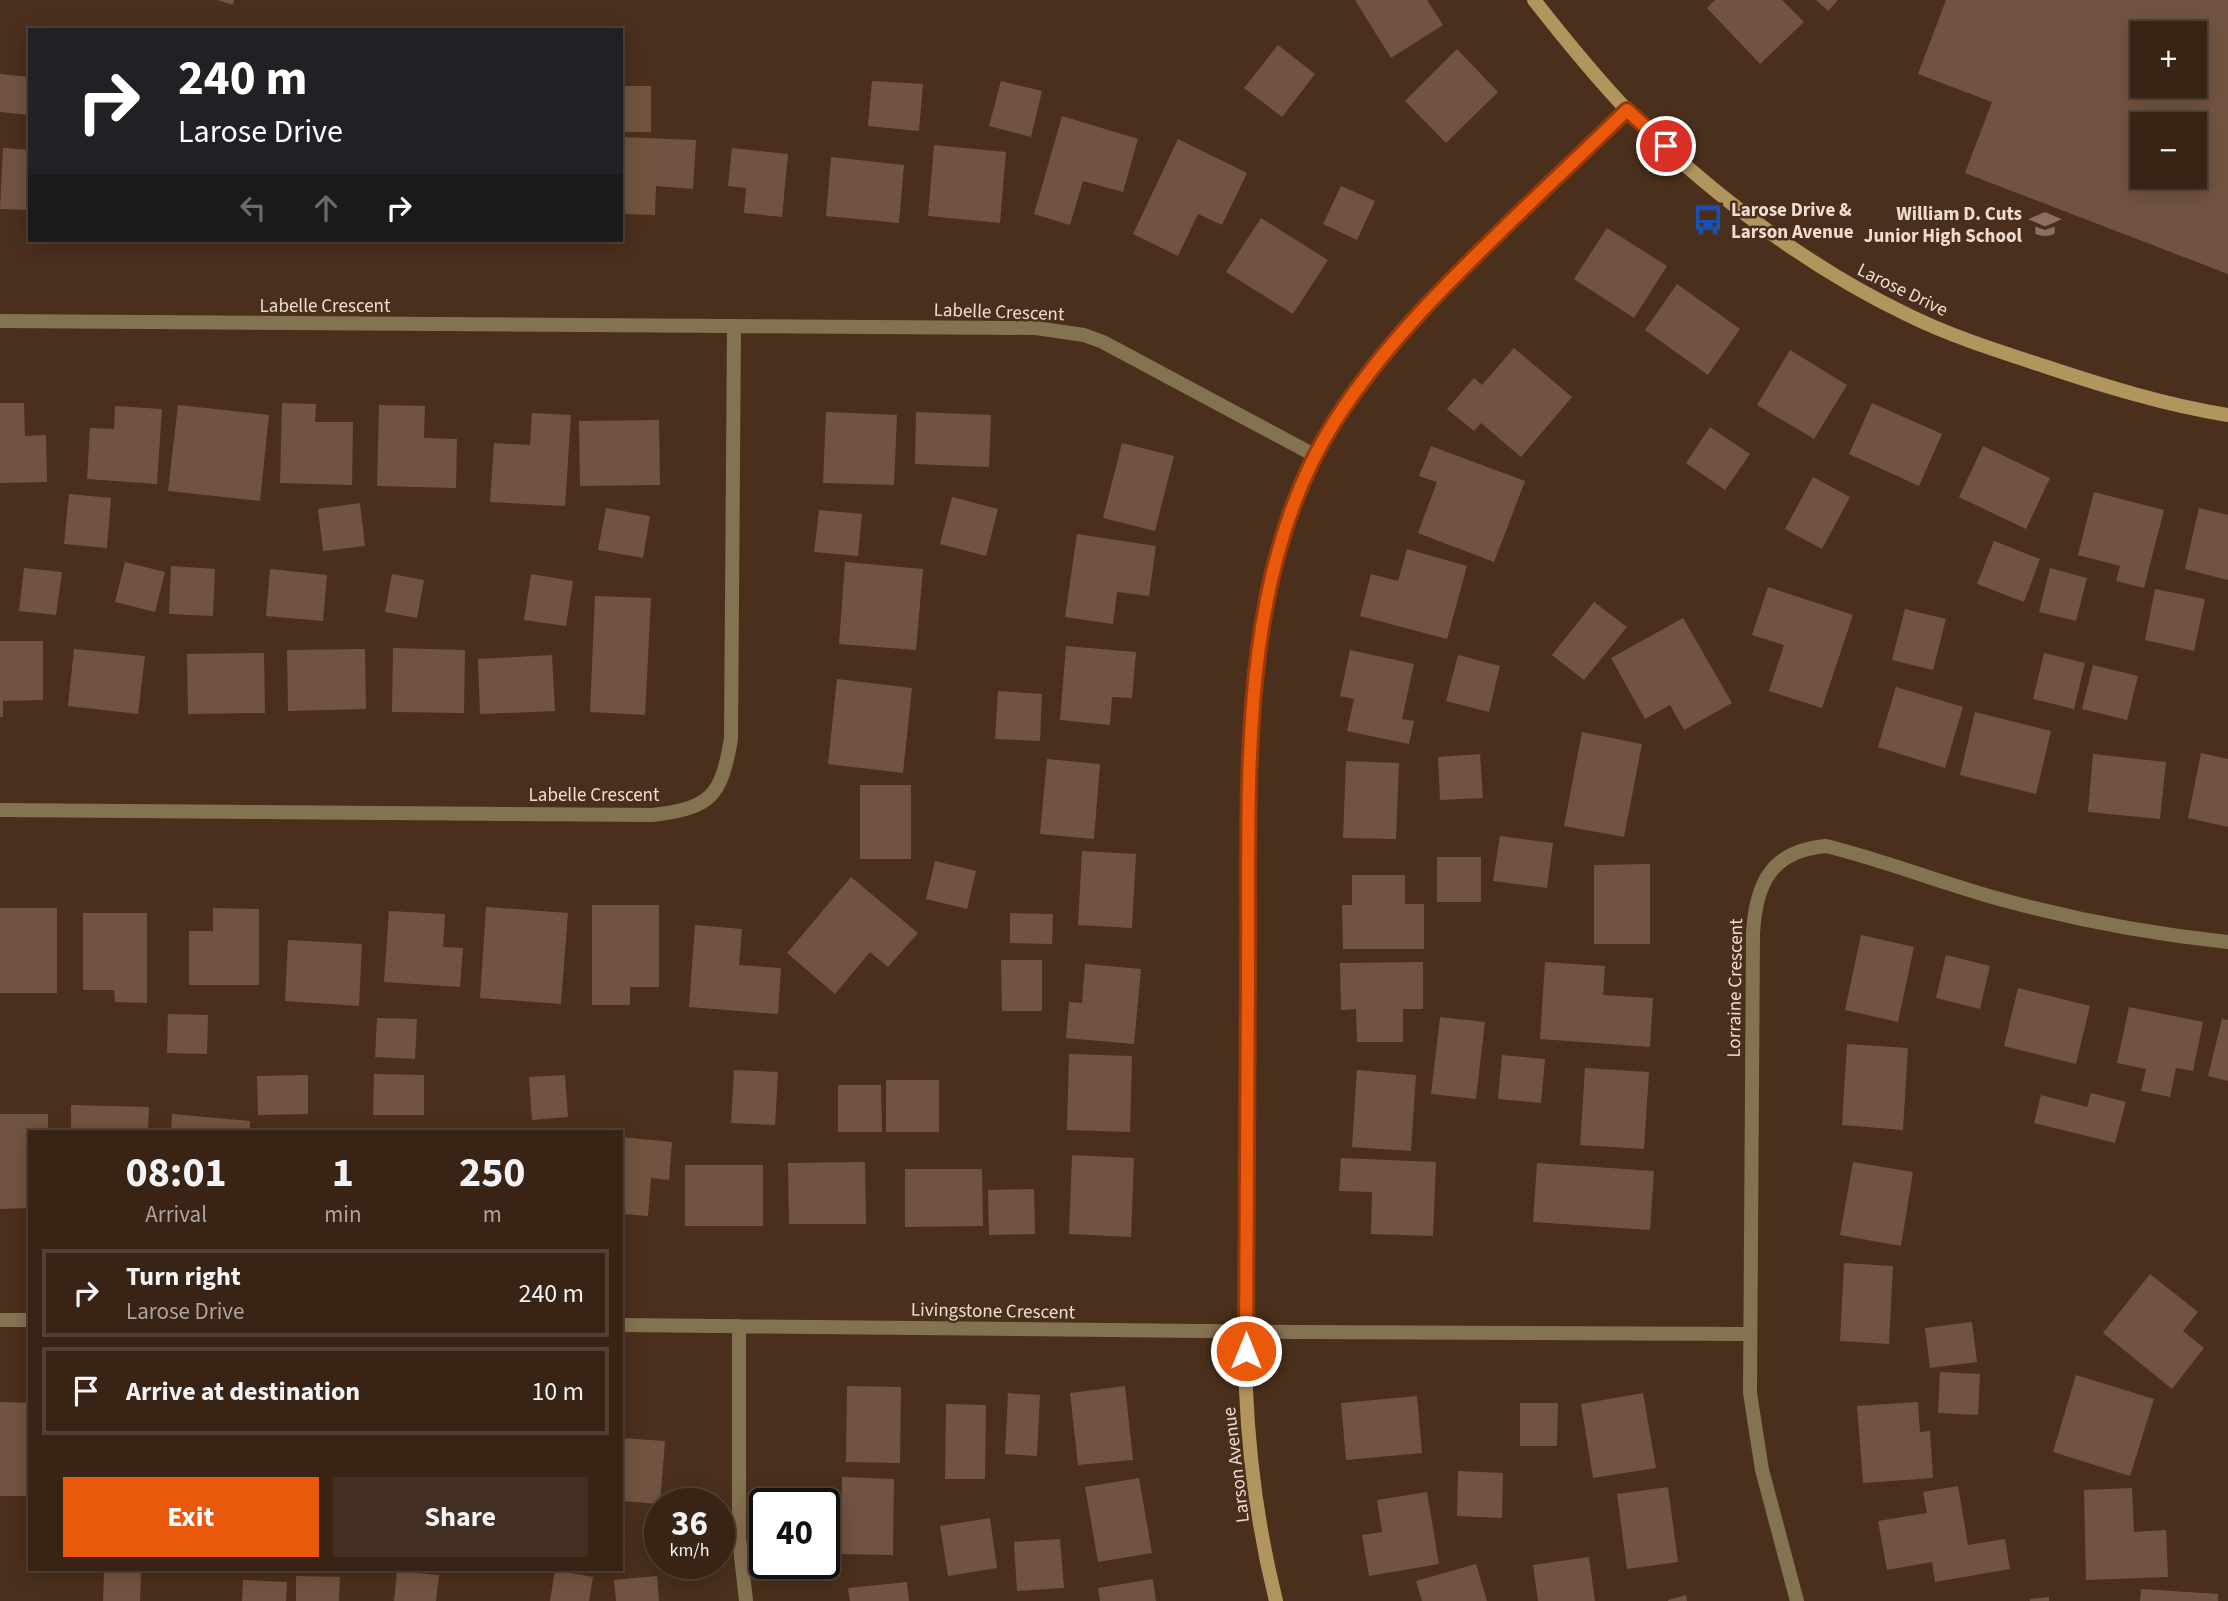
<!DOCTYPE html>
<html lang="en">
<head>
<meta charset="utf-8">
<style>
	body { margin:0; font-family:"Source Sans 3",sans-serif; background:#432f22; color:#f1f3f6; height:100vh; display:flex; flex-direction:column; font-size:26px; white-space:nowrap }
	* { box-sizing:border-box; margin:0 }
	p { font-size:23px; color:#aba4a0 }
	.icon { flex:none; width:38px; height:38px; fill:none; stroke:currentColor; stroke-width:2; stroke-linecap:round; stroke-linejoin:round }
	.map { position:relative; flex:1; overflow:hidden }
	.drawer { position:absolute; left:28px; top:1130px; width:595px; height:441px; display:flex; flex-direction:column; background:#382315; border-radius:0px; box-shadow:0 4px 18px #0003,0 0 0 2px #524034 }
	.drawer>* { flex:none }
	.hud { position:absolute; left:28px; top:28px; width:595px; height:214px; border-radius:0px; box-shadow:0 4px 18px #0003,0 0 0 2px #524034; background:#202124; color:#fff; overflow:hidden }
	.buttons { position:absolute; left:2130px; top:21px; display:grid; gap:14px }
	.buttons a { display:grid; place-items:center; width:77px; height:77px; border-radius:0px; background:#382315; box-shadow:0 4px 18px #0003,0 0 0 2px #524034; font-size:35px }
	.speed { position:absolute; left:644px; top:1488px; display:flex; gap:14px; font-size:35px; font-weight:700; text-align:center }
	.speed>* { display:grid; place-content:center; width:91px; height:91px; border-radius:50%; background:#382315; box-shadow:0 4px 18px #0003,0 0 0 2px #524034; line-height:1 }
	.speed small { font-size:18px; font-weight:400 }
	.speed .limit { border:4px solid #111; border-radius:10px; background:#fff; color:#111 }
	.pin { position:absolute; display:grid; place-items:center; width:60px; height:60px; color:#fff; margin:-30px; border:4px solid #fff; border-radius:50%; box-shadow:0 2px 7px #0007 }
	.me { position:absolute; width:77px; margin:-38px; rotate:0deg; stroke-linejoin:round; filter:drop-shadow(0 0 5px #0008) }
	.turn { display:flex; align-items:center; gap:24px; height:147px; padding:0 35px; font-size:32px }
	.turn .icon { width:91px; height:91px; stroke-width:2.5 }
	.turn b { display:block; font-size:49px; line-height:60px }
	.lanes { display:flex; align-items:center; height:66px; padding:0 35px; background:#0003; justify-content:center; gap:35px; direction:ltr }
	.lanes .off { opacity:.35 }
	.eta { display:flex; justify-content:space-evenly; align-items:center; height:119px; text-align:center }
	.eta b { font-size:42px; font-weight:700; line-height:49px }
	.button { display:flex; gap:14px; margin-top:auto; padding:14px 35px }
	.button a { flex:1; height:80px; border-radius:0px; background:#ea580c; color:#fff; font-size:28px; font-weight:700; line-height:80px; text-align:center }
	.button a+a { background:#432f22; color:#f1f3f6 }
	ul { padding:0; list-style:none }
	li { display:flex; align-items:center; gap:21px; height:88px; margin:0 14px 10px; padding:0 21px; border:4px solid #524034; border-radius:0px }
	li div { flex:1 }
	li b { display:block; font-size:26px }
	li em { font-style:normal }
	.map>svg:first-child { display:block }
</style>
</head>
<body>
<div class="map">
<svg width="2228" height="1601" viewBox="0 0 2228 1601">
	<rect width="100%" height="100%" fill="#4a2f1c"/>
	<path fill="#715440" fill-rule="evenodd" d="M217,0H234L233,5Z
		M1355,0H1427L1443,25L1391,58Z
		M1715,0H1782L1804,22L1760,64L1707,8Z
		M1816,0H1838L1828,11Z
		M1946,0H2228V274L1965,173L1992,102L1918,74ZM2142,33H2194V86H2142ZM2142,124H2194V177H2142Z
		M1278,45L1315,74L1282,117L1244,88Z
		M1457,49L1498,92L1446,143L1405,101Z
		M0,74L30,77V115L0,112Z
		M872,81L923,84L919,131L868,126Z
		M1001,81L1042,91L1031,137L989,126Z
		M621,86H651V132H621Z
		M1062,116L1138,139L1123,192L1083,181L1070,225L1034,214Z
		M623,137L696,140L693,189L656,186L655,215L621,214Z
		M1178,139L1247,173L1222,225L1198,214L1178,256L1133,234Z
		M934,145L1006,152L1000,223L928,216Z
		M3,148L30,150V210L0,209Z
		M732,148L788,154L782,217L744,213L746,188L728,186Z
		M831,157L904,165L899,223L826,216Z
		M1341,186L1375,201L1357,240L1323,224Z
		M1261,218L1328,260L1293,314L1226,272Z
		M1607,228L1667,266L1634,318L1574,279Z
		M1677,284L1740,329L1708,375L1645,330Z
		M1514,348L1572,397L1521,457L1481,423L1474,431L1447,409L1474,378L1482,385Z
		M1790,350L1847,385L1814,439L1757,405Z
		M0,403H24L25,436L46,435L47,482L0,483Z
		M282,403L316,404L315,422H353L352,485L280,483Z
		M1872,403L1942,434L1919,486L1849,454Z
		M178,405L269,415L260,501L168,491Z
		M379,405L425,406L424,438L457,439L456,488L377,486Z
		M115,406L162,409L157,484L87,479L90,428L114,429Z
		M826,412L897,415L894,485L823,483Z
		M916,412L991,415L989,467L915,464Z
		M532,413L571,415L565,506L490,502L494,443L530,445Z
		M659,420L660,485L580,486L579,421Z
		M1710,427L1750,454L1725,490L1686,463Z
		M1122,443L1174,456L1155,531L1103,518Z
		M1431,446L1525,481L1494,562L1418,533L1437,482L1419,476Z
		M1983,446L2050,478L2026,529L1959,497Z
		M1813,477L1850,497L1822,549L1785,529Z
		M2094,492L2164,510L2144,588L2116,581L2120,566L2078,555Z
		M69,494L111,498L107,548L64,544Z
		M952,497L998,509L986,556L940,544Z
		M360,503L365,546L323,551L318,509Z
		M606,508L650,516L643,558L598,550Z
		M2199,508L2228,515V580L2185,569Z
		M819,510L862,514L858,556L814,552Z
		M1077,534L1156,546L1149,596L1117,592L1113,624L1065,617Z
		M1994,541L2040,559L2024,602L1977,584Z
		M1407,549L1467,566L1447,639L1360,616L1371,574L1398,581Z
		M125,562L165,572L155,612L115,602Z
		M845,562L923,569L916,650L839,644Z
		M171,566L215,569L213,616L169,614Z
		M24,568L62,572L56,615L19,611Z
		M2050,568L2087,578L2076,621L2039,612Z
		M270,569L327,575L323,621L266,616Z
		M392,574L424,580L417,618L385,612Z
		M531,574L573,581L566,626L524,620Z
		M1768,587L1853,615L1822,708L1769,691L1784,645L1752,635Z
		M2155,589L2205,599L2194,651L2145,640Z
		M595,596L651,598L645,715L590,712Z
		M1594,602L1627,627L1584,680L1552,655Z
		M1905,609L1946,619L1933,670L1892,660Z
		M1683,618L1732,703L1684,730L1670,705L1645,719L1611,658Z
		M0,641H43V700L3,701V717H0Z
		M1066,646L1136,652L1132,698L1112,697L1110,725L1060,720Z
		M393,648L465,650L464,713L392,712Z
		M74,649L145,656L138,714L68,706Z
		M365,649L366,709L288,711L287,650Z
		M1350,650L1414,664L1402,719L1414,721L1409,744L1347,731L1354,699L1340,696Z
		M264,653L265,713L188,714L187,654Z
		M2044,653L2085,663L2074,709L2033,699Z
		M552,655L555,711L480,714L478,659Z
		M1458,655L1500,666L1489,712L1446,701Z
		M2093,665L2138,676L2127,720L2082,709Z
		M837,679L912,688L903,773L828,764Z
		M1896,687L1963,707L1945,768L1878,747Z
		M998,691L1042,694L1040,741L995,739Z
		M1975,712L2051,731L2036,794L1960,775Z
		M1582,732L1642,744L1624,837L1564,826Z
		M2201,753L2228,759V827L2188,818Z
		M1480,754L1483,798L1440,800L1438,757Z
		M2093,754L2166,762L2160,819L2088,812Z
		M1047,759L1100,764L1094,839L1040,834Z
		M1346,761L1399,763L1396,839L1343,838Z
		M860,785H911V859H860Z
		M1500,836L1553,843L1547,888L1493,881Z
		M1082,851L1136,854L1132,928L1078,925Z
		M1437,857H1481V902H1437Z
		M935,861L976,871L967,909L926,899Z
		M1650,864V944H1594V865Z
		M1352,875H1405V904H1424V949H1343L1342,905H1352Z
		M851,877L918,933L888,967L870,952L835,994L787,953Z
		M592,905H659V987H630V1005H592Z
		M486,907L568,913L561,1004L480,998Z
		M0,908H57V993H0Z
		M213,908L259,909V985H189V931H213Z
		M389,911L445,914L443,947L463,948L460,987L384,982Z
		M83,913H147V1003L115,1002L114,990H83Z
		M1010,913L1053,914L1052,944L1010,943Z
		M695,925L742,929L739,965L781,968L778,1014L689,1007Z
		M1861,935L1914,947L1898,1022L1845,1010Z
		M288,940L362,944L359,1006L285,1001Z
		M1946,955L1990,966L1980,1009L1936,998Z
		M1001,960H1042V1011H1002Z
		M1423,962V1009H1403V1042H1357L1356,1009L1341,1010L1340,963Z
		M1545,962L1605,966L1603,995L1653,998L1650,1047L1540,1039Z
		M1085,964L1141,969L1134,1044L1066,1038L1069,1002L1082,1003Z
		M2018,988L2090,1006L2076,1064L2004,1046Z
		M2129,1007L2203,1022L2193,1071L2176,1068L2170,1097L2141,1091L2146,1069L2117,1063Z
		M168,1014L208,1015L207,1054L167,1053Z
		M1440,1017L1485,1022L1476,1099L1431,1094Z
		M377,1018L417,1019L415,1059L375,1057Z
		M2222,1019L2228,1020V1081L2208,1076Z
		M1847,1044L1908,1048L1903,1130L1842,1125Z
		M1069,1054L1132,1056L1130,1132L1067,1130Z
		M1502,1055L1545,1059L1541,1103L1498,1099Z
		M1585,1068L1649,1072L1644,1149L1580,1145Z
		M734,1070L778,1072L775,1125L731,1123Z
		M1357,1070L1416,1075L1411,1151L1352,1147Z
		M374,1074L424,1075V1115H373Z
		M308,1075V1114L258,1115L257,1076Z
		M565,1075L568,1117L532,1120L529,1077Z
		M886,1080H939V1132H886Z
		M838,1085H881L882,1132H838Z
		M2091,1093L2126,1102L2115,1143L2034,1123L2041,1095L2087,1107Z
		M71,1105L149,1107L148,1132H71Z
		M0,1114H48V1132H30V1208L0,1209Z
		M172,1114L250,1121V1132H171Z
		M621,1137L672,1142L669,1180L651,1178L648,1216L621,1214Z
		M1072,1155L1134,1158L1131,1237L1069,1234Z
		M1341,1158L1436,1162L1433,1236L1371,1234L1372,1192L1339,1191Z
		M865,1162L866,1224H789L788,1163Z
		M1853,1162L1913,1172L1901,1246L1840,1235Z
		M1537,1163L1654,1171L1650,1230L1533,1222Z
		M685,1165H763V1226H685Z
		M905,1169H982L983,1226L905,1227Z
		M1034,1189L1035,1234L989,1235L988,1190Z
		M1844,1263L1893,1266L1889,1344L1840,1341Z
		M2150,1274L2198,1312L2183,1331L2204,1348L2172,1389L2103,1333Z
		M1972,1322L1977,1362L1930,1368L1925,1328Z
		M1940,1372L1980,1374L1978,1415L1938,1413Z
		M2076,1375L2154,1399L2130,1476L2053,1452Z
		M847,1386L901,1387L900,1463L846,1462Z
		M1125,1386L1133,1460L1078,1465L1070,1393Z
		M1008,1393L1040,1395L1037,1456L1005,1454Z
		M1643,1393L1656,1468L1593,1478L1581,1404Z
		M1417,1396L1422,1453L1346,1460L1341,1403Z
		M0,1402L30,1403V1496H0Z
		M1918,1402L1920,1432L1930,1431L1933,1478L1863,1483L1857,1406Z
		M1520,1403H1558L1557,1446H1520Z
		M946,1404L986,1405L985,1479H945Z
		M621,1438L665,1441L660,1504L621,1501Z
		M1458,1471L1503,1473L1502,1518L1457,1516Z
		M842,1477L894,1479L893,1555L841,1554Z
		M1139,1478L1152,1553L1098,1562L1085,1487Z
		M1958,1486L1968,1545L2005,1539L2010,1569L1935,1582L1932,1562L1887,1570L1878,1521L1927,1513L1923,1492Z
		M1668,1487L1678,1562L1627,1569L1617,1494Z
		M2132,1488L2134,1532L2166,1530L2168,1577L2086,1580L2084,1490Z
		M1427,1492L1439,1564L1369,1576L1362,1535L1382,1532L1377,1500Z
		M990,1518L997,1568L948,1576L940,1526Z
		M1060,1539L1064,1588L1017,1591L1014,1542Z
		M1589,1557L1595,1601H1538L1533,1565Z
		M1476,1564L1487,1601H1422L1416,1581Z
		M555,1570L593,1577L589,1601H550Z
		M397,1571L439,1575L436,1601H394Z
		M104,1572L141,1573L140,1601H103Z
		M296,1576L340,1577L339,1601H296Z
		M657,1576L659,1601H616L614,1580Z
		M1153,1579L1156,1601H1100L1098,1588Z
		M243,1580L287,1582L286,1601H242Z
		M907,1582L909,1601H850L848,1588Z
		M2141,1589L2218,1594V1601H2140Z
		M1686,1595L1687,1601H1668V1600Z
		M2049,1597V1601H2030V1599Z"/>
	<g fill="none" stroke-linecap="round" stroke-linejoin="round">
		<path stroke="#847351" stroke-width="14" d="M0,321L1036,328L1084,335L1103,342L1316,456
			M0,810L652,815C711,808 721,797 731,739L734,327
			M0,1320H30
			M621,1325L1298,1332L1750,1334
			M739,1326V1538L746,1601
			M1797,1601L1762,1470L1750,1393L1753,933C1756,883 1771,851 1826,846C1883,860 1939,882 1996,898C2071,919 2150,934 2228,942"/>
		<path stroke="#b0955d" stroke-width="14" d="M1534,0C1563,37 1593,74 1626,109C1704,189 1806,266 1906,314C1950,336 1998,351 2044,366C2104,386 2165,405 2228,415
			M1276,1601C1259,1533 1249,1460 1246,1390L1250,770C1254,694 1258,617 1280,544C1305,463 1350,388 1407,325C1435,293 1467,264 1497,235C1540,193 1584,151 1627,110"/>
	</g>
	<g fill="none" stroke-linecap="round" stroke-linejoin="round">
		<g stroke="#983908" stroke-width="18">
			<path id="route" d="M1246,1351C1246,1225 1248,1098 1248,972C1250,792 1234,579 1335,421C1382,348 1441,289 1503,229C1544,189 1586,150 1627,110L1666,146"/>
		</g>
		<use href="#route" stroke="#ea580c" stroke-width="12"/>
	</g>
	<defs>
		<g id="bus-bare" transform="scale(2.415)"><path d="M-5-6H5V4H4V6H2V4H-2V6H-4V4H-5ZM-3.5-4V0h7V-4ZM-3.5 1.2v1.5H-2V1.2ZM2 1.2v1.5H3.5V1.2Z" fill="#1a4fb4" stroke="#4a2f1c" stroke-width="2.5" paint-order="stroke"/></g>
		<g id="school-bare" transform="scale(2.415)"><path d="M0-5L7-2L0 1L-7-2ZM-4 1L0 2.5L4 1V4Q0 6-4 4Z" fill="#8d6e63" stroke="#4a2f1c" stroke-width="2.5" paint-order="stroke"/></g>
	</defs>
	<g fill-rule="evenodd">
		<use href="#bus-bare" x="1708" y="220"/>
		<use href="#school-bare" x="2045" y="224"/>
	</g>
	<g text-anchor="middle" stroke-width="5" stroke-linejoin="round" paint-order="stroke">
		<g font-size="19" font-weight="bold" fill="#eedcd1" stroke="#4a2f1c" text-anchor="start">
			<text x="1731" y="216">Larose Drive &amp;<tspan x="1731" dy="22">Larson Avenue</tspan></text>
			<text x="2022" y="220" text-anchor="end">William D. Cuts<tspan x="2022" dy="22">Junior High School</tspan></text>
		</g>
		<g font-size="19" fill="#eedcd1" stroke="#4a2f1c">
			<text transform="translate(1903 289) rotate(26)" y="7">Larose Drive</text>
			<text x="325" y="312">Labelle Crescent</text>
			<text transform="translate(999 311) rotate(2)" y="7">Labelle Crescent</text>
			<text x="594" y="801">Labelle Crescent</text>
			<text transform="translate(1734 988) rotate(-89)" y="7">Lorraine Crescent</text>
			<text transform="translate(993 1310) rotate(1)" y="7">Livingstone Crescent</text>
			<text transform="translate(1235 1465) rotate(-97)" y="7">Larson Avenue</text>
		</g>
	</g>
</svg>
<div class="buttons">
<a>+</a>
<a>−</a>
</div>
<div class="speed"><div>36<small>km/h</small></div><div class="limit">40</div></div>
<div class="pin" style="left:1666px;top:146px;background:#d93025"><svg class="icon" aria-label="arrive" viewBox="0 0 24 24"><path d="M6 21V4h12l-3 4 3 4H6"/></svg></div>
<svg class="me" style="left:1246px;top:1351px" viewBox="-20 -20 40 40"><circle r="17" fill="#ea580c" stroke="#fff" stroke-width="3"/><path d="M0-11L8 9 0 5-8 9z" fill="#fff"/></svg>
<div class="hud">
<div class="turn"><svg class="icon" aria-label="right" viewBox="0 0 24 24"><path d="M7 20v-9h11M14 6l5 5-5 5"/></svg><div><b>240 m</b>Larose Drive</div></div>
<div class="lanes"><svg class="icon off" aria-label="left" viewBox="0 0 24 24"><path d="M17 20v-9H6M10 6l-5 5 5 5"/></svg><svg class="icon off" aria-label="ahead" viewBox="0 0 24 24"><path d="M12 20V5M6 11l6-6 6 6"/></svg><svg class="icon" aria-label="right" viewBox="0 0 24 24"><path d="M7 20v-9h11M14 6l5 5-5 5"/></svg></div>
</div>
<section class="drawer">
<div class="eta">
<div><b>08:01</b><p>Arrival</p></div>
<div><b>1</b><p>min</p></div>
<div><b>250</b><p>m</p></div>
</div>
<ul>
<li><svg class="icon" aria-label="right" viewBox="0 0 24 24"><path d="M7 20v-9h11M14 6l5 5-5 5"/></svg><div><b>Turn right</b><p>Larose Drive</p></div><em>240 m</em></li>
<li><svg class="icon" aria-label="arrive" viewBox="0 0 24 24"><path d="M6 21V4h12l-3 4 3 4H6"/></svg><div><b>Arrive at destination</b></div><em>10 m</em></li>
</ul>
<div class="button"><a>Exit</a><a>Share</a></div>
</section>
</div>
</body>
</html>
